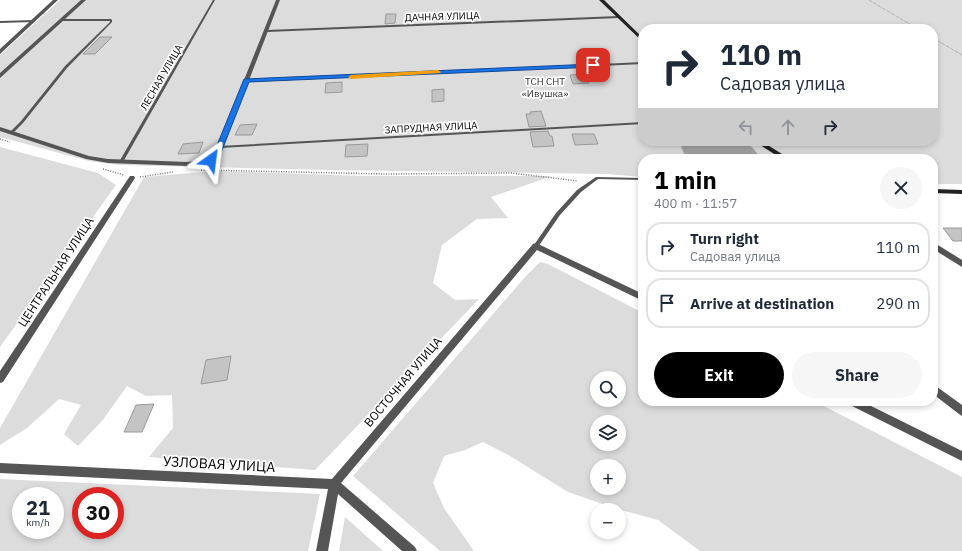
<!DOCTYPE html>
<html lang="en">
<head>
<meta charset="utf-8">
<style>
	body { margin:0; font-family:"IBM Plex Sans",sans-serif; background:#f6f6f7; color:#1f2937; height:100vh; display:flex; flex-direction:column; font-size:15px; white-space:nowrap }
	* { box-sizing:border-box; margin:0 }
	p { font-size:13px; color:#747a83 }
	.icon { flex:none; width:22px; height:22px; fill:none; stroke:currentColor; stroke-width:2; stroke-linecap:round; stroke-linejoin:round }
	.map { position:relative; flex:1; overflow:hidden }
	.panel { position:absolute; left:638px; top:154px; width:300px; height:252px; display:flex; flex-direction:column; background:#fff; border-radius:16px; box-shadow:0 2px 6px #0003 }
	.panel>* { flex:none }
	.banner { position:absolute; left:638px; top:24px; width:300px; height:122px; border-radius:16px; box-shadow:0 2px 6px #0003; background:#fff; color:#1f2937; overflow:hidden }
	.fabs { position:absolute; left:590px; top:371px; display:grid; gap:8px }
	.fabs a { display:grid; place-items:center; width:36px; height:36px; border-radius:50%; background:#fff; box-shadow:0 2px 6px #0003; font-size:20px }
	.speed { position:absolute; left:12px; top:487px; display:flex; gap:8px; font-size:20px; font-weight:700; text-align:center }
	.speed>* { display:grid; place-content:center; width:52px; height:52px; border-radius:50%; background:#fff; box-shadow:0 2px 6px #0003; line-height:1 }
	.speed small { font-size:10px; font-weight:400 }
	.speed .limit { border:6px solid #d22; background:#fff; color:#111 }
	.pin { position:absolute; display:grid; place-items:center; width:34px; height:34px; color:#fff; margin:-17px; border-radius:8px; box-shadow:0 2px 6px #0006 }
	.me { position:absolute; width:44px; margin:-22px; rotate:31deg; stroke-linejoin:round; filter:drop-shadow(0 0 3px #0008) }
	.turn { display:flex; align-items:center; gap:14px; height:84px; padding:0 16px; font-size:18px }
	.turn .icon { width:52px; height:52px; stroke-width:2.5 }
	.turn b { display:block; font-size:28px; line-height:34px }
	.lanes { display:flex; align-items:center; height:38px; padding:0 16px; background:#0003; justify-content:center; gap:20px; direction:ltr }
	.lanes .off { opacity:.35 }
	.round { display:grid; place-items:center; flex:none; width:42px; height:42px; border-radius:21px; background:#f6f6f7 }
	.head { display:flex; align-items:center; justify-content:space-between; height:68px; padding:0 16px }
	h1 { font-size:24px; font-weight:800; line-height:30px; color:#000 }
	.action { display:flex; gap:8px; margin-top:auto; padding:8px 16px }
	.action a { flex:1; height:46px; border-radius:24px; background:#000; color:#fff; font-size:16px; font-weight:800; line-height:46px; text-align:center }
	.action a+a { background:#f6f6f7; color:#1f2937 }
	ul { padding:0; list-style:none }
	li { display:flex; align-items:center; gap:12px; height:50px; margin:0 8px 6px; padding:0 8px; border:2px solid #e0e1e3; border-radius:16px }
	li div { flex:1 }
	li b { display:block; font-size:15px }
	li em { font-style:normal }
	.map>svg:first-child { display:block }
</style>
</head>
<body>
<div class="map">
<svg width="962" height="551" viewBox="0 0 962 551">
	<rect width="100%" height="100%" fill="#fff"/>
	<path fill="#dcdcdc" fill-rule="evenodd" d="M60,0H962V184H933V159H798L787,154L785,159H643V177L607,174L331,170L119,165L89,161L0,137V55ZM643,29H933V141H643Z
		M0,147L98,173L116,185L0,347Z
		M216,171L365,176H552L491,197L508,218L477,219L442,245L433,283L455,300L479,299L315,470L149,457L173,428L172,395L146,396L127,386L102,421L78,446L64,434L81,405L59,399L27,428L0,445V428L144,177Z
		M540,262L548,264L643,313V401H814L962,477V551H700L658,520L614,508L568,492L510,456L483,442L465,450L444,456L433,483L444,508L474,551H440L353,476L526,276ZM597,378H619V400H597ZM597,422H619V444H597ZM597,466H619V488H597Z
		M0,479L277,492L320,494L308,551H0ZM21,496H55V530H21ZM81,496H115V530H81Z
		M345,517L383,551H339Z"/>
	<path fill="#a3a3a3" d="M686,141H742L752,147L762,159H686L681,146Z"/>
	<path fill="#c4c4c4" stroke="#999" d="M386,14H396L395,23L385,24Z
		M100,37H112L95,54H83Z
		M585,74L589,83L573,84L570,75Z
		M342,82V92L325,93L326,83Z
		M444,89V101L432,102V90Z
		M541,111L546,126L529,127L526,114H531L530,112Z
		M257,124L252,135H235L240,125Z
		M548,131L550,136H552L554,146L533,147L530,132Z
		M572,134H594L598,144L575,145Z
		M203,142L199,153L178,154L183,144Z
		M368,144L367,156L345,157L346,145Z
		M943,228H962V241H953Z
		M231,356L227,380L201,384L206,360Z
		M154,404L142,432H124L136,405Z"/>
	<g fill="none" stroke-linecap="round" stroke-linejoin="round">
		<path stroke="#777" stroke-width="1" stroke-dasharray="0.5 1" stroke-linecap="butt" d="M869,0L918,29
			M933,38L962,55"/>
		<path stroke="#777" stroke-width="1.5" stroke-dasharray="1 1.5" stroke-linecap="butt" d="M0,139L10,142
			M103,169L124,175
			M201,170L386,174L511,173L578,181
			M140,177L173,172"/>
		<path fill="#555" fill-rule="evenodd" d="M213,0H215L123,162L121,163H120L119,162Z
			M618,16L619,17V18L267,32L266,31L267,30Z
			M61,19H111L112,20V22L67,68L23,123L13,133H11V131L21,121L65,66L110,22V21H62L61,20Z
			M34,20V22H33L0,23V21Z
			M643,62V64L247,82L245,81L247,80Z
			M643,122V124L220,148L218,147L220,146Z
			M596,177L643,178V180L598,179L581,192L560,215L538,247H534V245L556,213L577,190Z"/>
		<path fill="#555" fill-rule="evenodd" d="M53,0H58L0,54V49Z
			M81,0H86L0,78V73Z
			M276,0H280L222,150L213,161L188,166L108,163L86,159L0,131V127L89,156L108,159L188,162L209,158L216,150Z
			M130,176H134L135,178L3,382L0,383V371Z
			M933,242L962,260V267L933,249Z
			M536,243L643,294V301L537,250L341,483L415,547L417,551H402L338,494L328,551H316L328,489L0,473V463L332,479L533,244Z
			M933,384L962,405V416L959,414L933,394Z
			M846,401H861L962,451V461L848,404Z"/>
		<path fill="#222" fill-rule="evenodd" d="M599,0H604L643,38V42Z
			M754,141H761L790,159H782Z
			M933,189L962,190V194L933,193Z"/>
	</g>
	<path fill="#1a73e8" stroke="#114b97" d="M593,64H595V67L249,82L222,150L214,161H209L208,160L215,150L244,79Z"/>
	<path fill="#f59e0b" d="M438,70L441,72L440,73L351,79L348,77L351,75Z"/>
	<g text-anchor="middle" stroke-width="3.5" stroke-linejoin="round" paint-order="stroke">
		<g font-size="10" fill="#000" stroke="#fff">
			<text transform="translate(442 16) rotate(-2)" y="4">ДАЧНАЯ УЛИЦА</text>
			<text transform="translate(161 77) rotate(-60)" y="4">ЛЕСНАЯ УЛИЦА</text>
			<text transform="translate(431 127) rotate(-3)" y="4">ЗАПРУДНАЯ УЛИЦА</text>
		</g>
		<g font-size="10" fill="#333" stroke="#fff">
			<text x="545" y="85">ТСН СНТ<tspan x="545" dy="12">«Ивушка»</tspan></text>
		</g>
		<g font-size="12" fill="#000" stroke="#fff">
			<text transform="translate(56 272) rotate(-57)" y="4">ЦЕНТРАЛЬНАЯ УЛИЦА</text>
			<text transform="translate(403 382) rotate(-50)" y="4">ВОСТОЧНАЯ УЛИЦА</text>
		</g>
		<g font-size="14" fill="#000" stroke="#fff">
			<text transform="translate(219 464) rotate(3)" y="5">УЗЛОВАЯ УЛИЦА</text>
		</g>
	</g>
</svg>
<div class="fabs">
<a><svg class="icon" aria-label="search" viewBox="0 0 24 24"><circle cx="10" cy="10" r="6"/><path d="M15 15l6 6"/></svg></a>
<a><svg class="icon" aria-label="layers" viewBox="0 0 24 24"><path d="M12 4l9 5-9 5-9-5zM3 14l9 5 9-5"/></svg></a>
<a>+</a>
<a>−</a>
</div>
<div class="speed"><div>21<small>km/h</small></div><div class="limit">30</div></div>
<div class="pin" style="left:593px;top:65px;background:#d93025"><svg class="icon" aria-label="arrive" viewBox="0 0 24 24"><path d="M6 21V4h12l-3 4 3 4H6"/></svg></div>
<svg class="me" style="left:211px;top:160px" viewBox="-20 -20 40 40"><path d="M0-17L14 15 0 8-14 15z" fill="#1a73e8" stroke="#fff" stroke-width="4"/></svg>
<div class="banner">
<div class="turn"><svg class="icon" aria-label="right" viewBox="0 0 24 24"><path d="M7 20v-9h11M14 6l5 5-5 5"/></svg><div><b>110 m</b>Садовая улица</div></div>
<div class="lanes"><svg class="icon off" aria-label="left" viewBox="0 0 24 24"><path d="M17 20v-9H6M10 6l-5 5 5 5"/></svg><svg class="icon off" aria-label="ahead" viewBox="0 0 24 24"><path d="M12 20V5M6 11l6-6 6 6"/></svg><svg class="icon" aria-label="right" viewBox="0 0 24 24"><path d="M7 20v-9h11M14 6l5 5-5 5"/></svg></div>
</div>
<section class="panel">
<div class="head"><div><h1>1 min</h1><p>400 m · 11:57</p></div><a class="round"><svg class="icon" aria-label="close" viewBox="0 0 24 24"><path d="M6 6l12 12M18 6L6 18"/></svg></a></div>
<ul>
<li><svg class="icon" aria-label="right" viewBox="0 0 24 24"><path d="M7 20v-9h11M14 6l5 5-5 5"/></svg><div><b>Turn right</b><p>Садовая улица</p></div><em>110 m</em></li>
<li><svg class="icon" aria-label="arrive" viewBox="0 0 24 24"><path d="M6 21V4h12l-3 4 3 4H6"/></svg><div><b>Arrive at destination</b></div><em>290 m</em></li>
</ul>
<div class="action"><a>Exit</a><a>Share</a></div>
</section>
</div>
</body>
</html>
